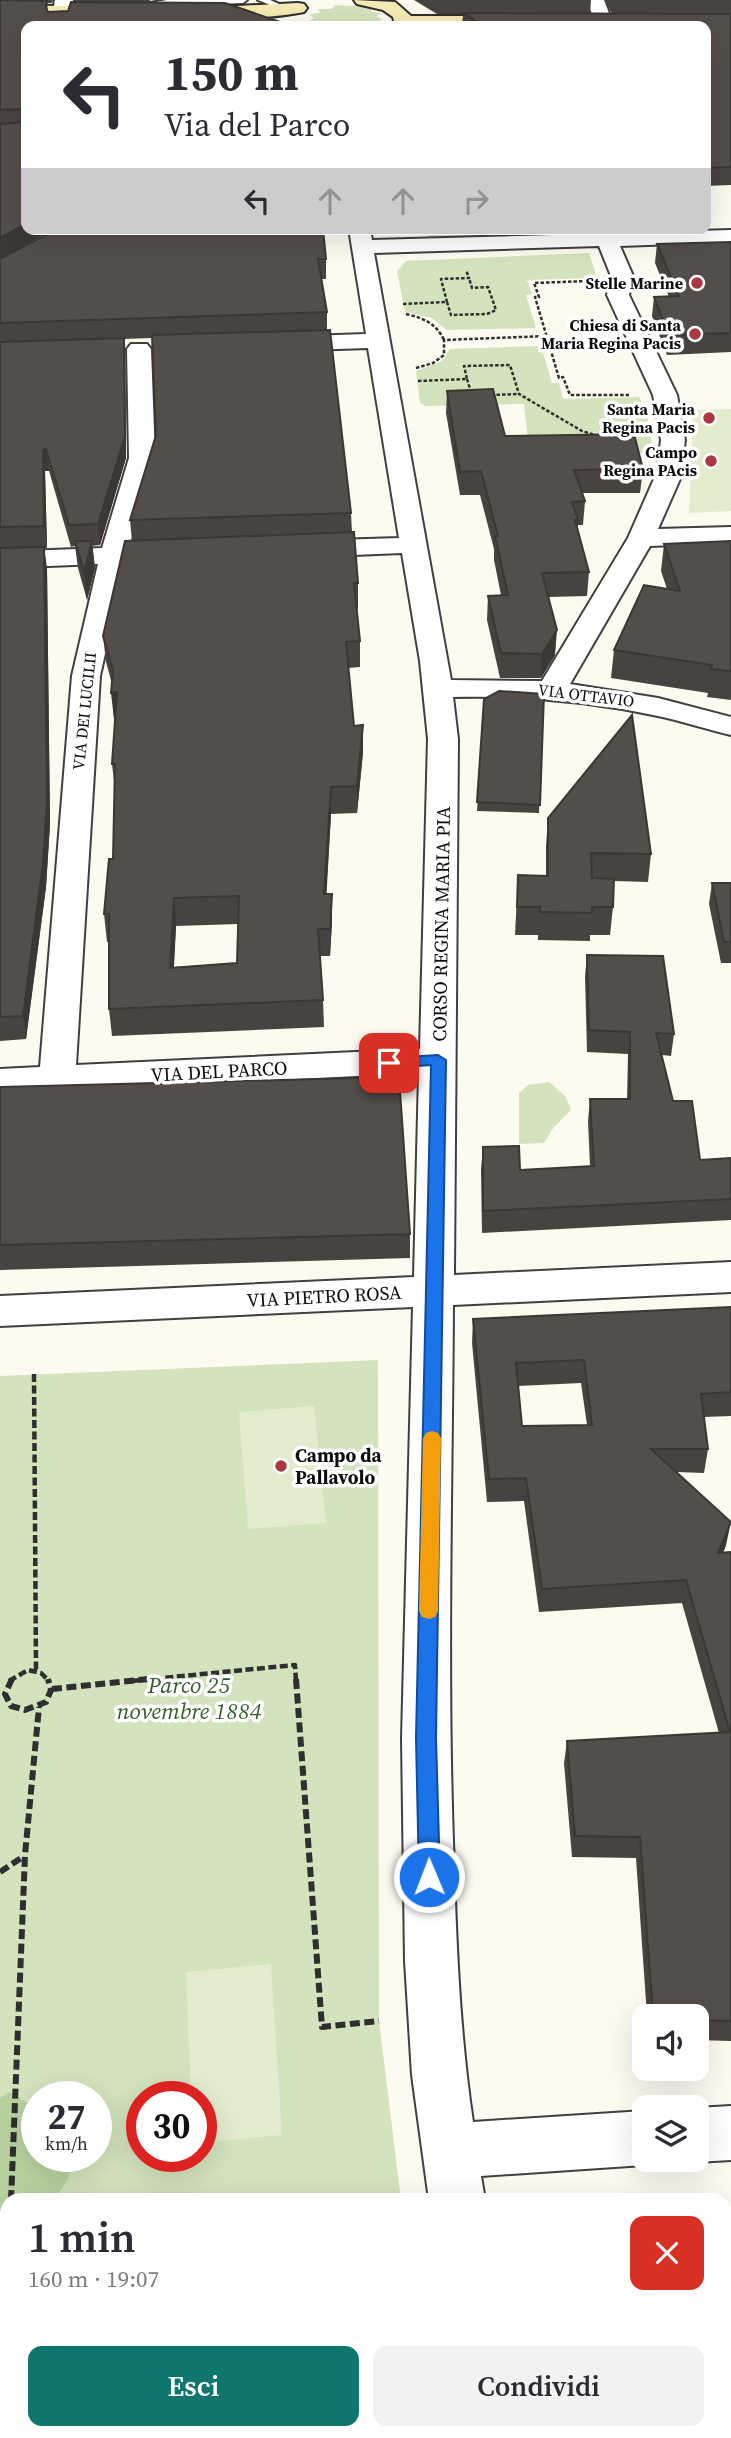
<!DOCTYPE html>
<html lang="it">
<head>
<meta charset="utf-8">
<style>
	body { margin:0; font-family:"Source Serif 4",serif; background:#f2f2f3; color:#2b2b33; height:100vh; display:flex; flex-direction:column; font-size:26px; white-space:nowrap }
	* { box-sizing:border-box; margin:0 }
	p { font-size:23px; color:#7c7c81 }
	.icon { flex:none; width:38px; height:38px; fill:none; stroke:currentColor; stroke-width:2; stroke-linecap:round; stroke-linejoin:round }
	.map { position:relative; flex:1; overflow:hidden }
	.details { position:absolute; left:0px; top:2193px; width:732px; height:247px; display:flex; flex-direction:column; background:#fff; border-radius:21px 21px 0 0; box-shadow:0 7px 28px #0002 }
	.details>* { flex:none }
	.banner { position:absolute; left:21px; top:21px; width:690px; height:214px; border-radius:14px; box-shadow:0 7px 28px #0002; background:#fff; color:#2b2b33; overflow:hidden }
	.fabs { position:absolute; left:632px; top:2004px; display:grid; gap:14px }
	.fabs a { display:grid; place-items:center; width:77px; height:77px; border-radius:14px; background:#fff; box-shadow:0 7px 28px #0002; font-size:35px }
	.speed { position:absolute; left:21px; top:2081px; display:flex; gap:14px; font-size:35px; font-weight:700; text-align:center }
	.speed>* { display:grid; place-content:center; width:91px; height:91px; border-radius:50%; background:#fff; box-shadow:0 7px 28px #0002; line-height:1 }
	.speed small { font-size:18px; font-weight:400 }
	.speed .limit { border:10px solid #d22; background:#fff; color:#111 }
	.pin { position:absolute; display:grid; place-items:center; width:60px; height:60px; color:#fff; margin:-30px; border-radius:14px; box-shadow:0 4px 10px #0006 }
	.me { position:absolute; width:77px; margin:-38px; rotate:359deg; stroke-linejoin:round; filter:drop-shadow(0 0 5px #0008) }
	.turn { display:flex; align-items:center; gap:24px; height:147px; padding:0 28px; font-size:32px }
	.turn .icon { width:91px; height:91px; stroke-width:2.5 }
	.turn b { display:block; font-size:49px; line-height:60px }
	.lanes { display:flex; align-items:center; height:66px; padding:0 28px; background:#0003; justify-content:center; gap:35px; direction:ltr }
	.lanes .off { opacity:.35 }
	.round { display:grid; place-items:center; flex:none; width:74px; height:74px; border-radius:14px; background:#f2f2f3 }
	.overview { display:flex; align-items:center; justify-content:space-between; height:119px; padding:0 28px }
	h1 { font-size:42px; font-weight:600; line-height:52px }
	.button { display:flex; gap:14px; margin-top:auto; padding:14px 28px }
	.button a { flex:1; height:80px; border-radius:14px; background:#0f766e; color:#fff; font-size:28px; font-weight:600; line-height:80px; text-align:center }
	.button a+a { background:#f2f2f3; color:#2b2b33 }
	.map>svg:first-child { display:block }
</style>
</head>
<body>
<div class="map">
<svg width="731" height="2438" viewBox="0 0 731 2438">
	<rect width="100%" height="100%" fill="#fdfaf0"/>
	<path fill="#d3e3bd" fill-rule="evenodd" d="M335,5L372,7L371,12L383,13L376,16L383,20L372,22L374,25L319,26V22L309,21L314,18L309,14L320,13L318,9H331Z
		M503,229H620V232L435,238L425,235L430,231Z
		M589,253L597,278L527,280L532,294L526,295L536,328L447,330L432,318L405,312L397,271L406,261Z
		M541,346L552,383H559L563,399L639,397L648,419L653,453L565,454L529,450L524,404L426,406L420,403L416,371L442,361L450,349Z
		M549,1082L566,1097L571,1110L554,1127L544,1143L519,1144V1093L528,1085Z
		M378,1360L379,2021L401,2200H7V2432H428L429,2438H0V1376ZM37,2096H96V2156H37ZM142,2096H201V2156H142Z"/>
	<path fill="#b8d29f" d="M9,2092L37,2109V2156H76L67,2181L54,2200H7V2432L76,2433V2438H0V2098Z"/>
	<path fill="#e3ecce" d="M731,409V511L689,513L693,410Z
		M314,1406L326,1523L248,1529L239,1412Z
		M271,1964L282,2135L201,2143V2096H191L186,1972Z"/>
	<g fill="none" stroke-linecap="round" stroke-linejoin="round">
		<g stroke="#404040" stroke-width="4">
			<path id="service" d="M247,0L243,3L154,6L150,3L167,0Z
				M258,0H270L291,9L284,11Z"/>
		</g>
		<g stroke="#404040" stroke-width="4">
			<path id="minor" d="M55,0H73L68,26H50Z
				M586,0H604L612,21L609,25H597Z
				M349,229H370L372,240L731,230V242L620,246L633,276L629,295L677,395L685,440L680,479L658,529L731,527V543L650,546L570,684L658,698L731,717V735C706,729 682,721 658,716C590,701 522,695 453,697L458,739L454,1275L731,1262V1292L453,1305C452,1484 447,1663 453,1841C456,1935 459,2029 473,2122L644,2111V2160H658L644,2165L481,2176L485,2200H429L412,2075L405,1961L402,1738L413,1307L0,1326V1296L414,1277L419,1073L0,1093V1069L40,1067L72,676L98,564L0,568V552L102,548L129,458L127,349L131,344H147L151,349L155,458L129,547L136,549L140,555L136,561L125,563L100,676L76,1065L420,1049L428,739L420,661L402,553L303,557L294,555L290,549L294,543L303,541L399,538L368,348L278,351L270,349L266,344L270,339L278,337L366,334ZM599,246L611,276L607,295L653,395L661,440L659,456L654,479L628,538L542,681L451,680L374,253Z
				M731,2106V2160L696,2162L689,2160H696V2108Z
				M461,2432H521L522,2438H462Z"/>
		</g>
		<g stroke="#2f2f2f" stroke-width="4">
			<path id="secondary" d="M354,0L395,2L411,16H515L524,21L515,26H401L395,25L393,17L383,10L357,4Z
				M298,3L304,4L307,8L304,12C286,16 201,25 190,13L199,8Z
				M0,5L121,7L130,12L121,17L0,15Z"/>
		</g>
		<path stroke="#2f2f2f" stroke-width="2.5" stroke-dasharray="3.5 2" stroke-linecap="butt" d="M588,281L534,283L539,297H535L559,378L563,377L570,395H629
			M447,302L451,315L487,314L496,310L488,287L472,288L469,278
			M403,304L447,302L441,279L469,278L466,270
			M406,314C423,318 436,323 444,340
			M416,368L433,363L444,355V340L547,336
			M467,379L472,395
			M418,381L467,379L464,366L510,365L519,394L582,431L598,436
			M491,395L519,394"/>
		<path stroke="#2f2f2f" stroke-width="4.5" stroke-dasharray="8 3.5" stroke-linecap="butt" d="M34,1374L36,1670
			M9,1681L28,1670L41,1673L49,1681
			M131,1681L295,1665L296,1681"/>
		<path stroke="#2f2f2f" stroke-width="6" stroke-dasharray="10 4.5" stroke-linecap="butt" d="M12,1679L5,1694L11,1706L25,1710L46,1702L51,1690L48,1679
			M296,1679L322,2027L379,2021
			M52,1689L149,1679
			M0,1872L24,1856
			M11,2200L25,1855L39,1707
			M0,2249L7,2248
			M0,2258L7,2250
			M8,2432V2438"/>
		<use href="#service" fill="#fff" fill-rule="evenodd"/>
		<use href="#minor" fill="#fff" fill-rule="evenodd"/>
		<use href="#secondary" fill="#f4eab3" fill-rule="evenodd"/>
	</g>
	<path fill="#484340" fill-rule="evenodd" d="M0,0H53L52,3H47L48,12L68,11L74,2V0H152H150L149,3L26,26V229H54L0,259Z
		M414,0H591L590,14H612L605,0H731V185L705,186V26H462L463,14H437Z
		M731,242V352L667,355L652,316L654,297H669L655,263L657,244Z
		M0,259H326V279H321L327,312V330L351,513L352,532L358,583V609H356L360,641V667L348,668L354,726L363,725V752L357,813L331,814L326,894H332V921L330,956H320L323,1000L324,1027L112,1036L109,1009V942H107L104,914L113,859L115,790L112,764L115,719H114L112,684L106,662L103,636L132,541L130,520L156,435L152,338L124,339L125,359L126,458L100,545L92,546L95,568L87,600L78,568L75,546L71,547L49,471H45L47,548H44L47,569L50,824L46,887L26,1039L0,1041ZM238,924L237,963L174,967L176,926Z
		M447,391L505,436L643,469L640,493H582L585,501L583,525H578L577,529L589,572L587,596L548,597L555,655L541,678H500L487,620L488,596L501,595L494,560V549L480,495H460L446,413Z
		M731,541V700L707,697L708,693L611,678L614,650L667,589L661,571L664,544Z
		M544,694L539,813L477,811L484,699Z
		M548,818L651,854L648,882L614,881L613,907L610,935H590V941L538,940V935H515L518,875L546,876V846Z
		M712,883H731V963H721L709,904Z
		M587,955L674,1034L671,1056L662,1055L673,1101L700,1160L731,1158V1220L482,1233L481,1169L483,1147L520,1170L590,1166L588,1121L590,1099H627L628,1054L587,1052L585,976Z
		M0,1087L410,1234V1258L0,1270Z
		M731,1307V1416L704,1417L708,1449L704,1473L677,1472L726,1545L723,1553L731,1552V2041L696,2040V2016H647L636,1858L572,1857L564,1763L567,1741L719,1733L682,1603L539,1612L524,1501L487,1502L472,1343L473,1319ZM581,1383L587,1425L522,1426L518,1386Z
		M731,2223V2373H724V2224Z"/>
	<path fill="#3b3734" d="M26,224V229H54L0,259V238Z
		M124,338L125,359L126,458L100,545L98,524Z
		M46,449L49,471H45L47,548L44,526L43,450Z
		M92,541L95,568L87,600L84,572Z
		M44,547L47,569L50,824L46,887L26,1039L23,1016Z
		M557,630L555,655L541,678L542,654Z
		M117,692L119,718L114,719L111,693Z
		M363,725V752L357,813V786Z
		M331,787V814L325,921L324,894Z
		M332,894V921L330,956V929Z
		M174,898L176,926L172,995L170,968Z
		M731,1522L726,1545L713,1576L718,1553Z"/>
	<path fill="#544e4b" stroke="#3b3734" stroke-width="2" fill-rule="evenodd" d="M0,0L47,1L46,8L48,12L68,11L71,2L225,3L286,24V26H26V118L24,109L0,110Z
		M463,13L731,14V167L705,168V26H485Z
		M26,120V224L0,238V124L24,122Z
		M57,229H323L326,259H318L327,312L0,323V259Z
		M731,242V333L669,335L654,297L679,296L657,244Z
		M330,330L351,513L130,520L156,435L152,335Z
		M124,338L125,436L98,524L69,525L46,449L43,450L44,526L0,527V342Z
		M493,389L505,436L634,434L643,469L574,470L585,501L572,502L578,520H575L589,572L542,573L557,630L542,654L501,653L488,596L508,595L495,536H498L481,471L460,472L447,391Z
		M354,532L358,583H354L360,641L346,642L354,726L363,725L357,786L331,787L324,894H332L330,929H318L323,1000L109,1009V914H104L109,859H113L115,764H112L117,692L111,693L113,670L103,636L125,541ZM239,896L237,963L170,968L174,898Z
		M75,541H92L84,572Z
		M731,541V671L711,669L712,665L614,650L644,585L680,591L664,544Z
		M44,547L47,801L43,863L23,1016L0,1017V548Z
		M499,691L544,694L540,805L477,802L484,699Z
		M632,715L651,854L591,853L592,878L614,879L613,907H592V913L540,912V907H517L518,875L548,876V818Z
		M712,883H731V942H724Z
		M587,955L663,956L674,1034L656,1033L673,1101H692L700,1160L731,1158V1199L483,1211V1147L519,1146L520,1170L594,1166L590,1099H630V1032L589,1030Z
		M399,1077L410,1234L0,1245V1087Z
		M731,1307V1392L701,1394L708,1449H651L731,1522L718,1553L731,1552V2021L696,2020V2016H653L640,1837L575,1836L567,1741L730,1732L686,1580L542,1589L526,1478L489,1479L473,1319ZM584,1360L592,1425L522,1426L516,1363Z
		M731,2223V2356H724V2224Z
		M148,2432H232V2438H148Z"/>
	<path fill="#1a73e8" stroke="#114b97" stroke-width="2" d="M438,1055L446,1060L436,1738L440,1877L437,1884L429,1887L422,1884L419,1877L416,1738L431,1065L389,1068L382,1063L389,1058Z"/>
	<path fill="#f59e0b" d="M432,1431L438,1433L441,1438L438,1611L435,1617L429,1619L422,1617L419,1611L423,1438L426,1433Z"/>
	<g fill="#ab3742" stroke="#fff" stroke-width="2.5">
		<circle cx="697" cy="283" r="7"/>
		<circle cx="695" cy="334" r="7"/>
		<circle cx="709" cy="418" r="7"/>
		<circle cx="711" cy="461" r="7"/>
		<circle cx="281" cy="1466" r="7"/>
	</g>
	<g text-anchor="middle" stroke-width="7" stroke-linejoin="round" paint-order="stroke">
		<g font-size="16" font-weight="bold" fill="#0d0d0d" stroke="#fff" text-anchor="end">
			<text x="683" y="289">Stelle Marine</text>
			<text x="681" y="331">Chiesa di Santa<tspan x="681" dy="18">Maria Regina Pacis</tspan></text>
			<text x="695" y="415">Santa Maria<tspan x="695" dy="18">Regina Pacis</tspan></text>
			<text x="697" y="458">Campo<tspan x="697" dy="18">Regina PAcis</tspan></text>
		</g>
		<g font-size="16" fill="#0d0d0d" stroke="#fff">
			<text transform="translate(586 695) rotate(7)" y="6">VIA OTTAVIO</text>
			<text transform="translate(84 711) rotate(-84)" y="6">VIA DEI LUCILII</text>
		</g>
		<g font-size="19" fill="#0d0d0d" stroke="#fff">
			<text transform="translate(441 924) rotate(-89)" y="7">CORSO REGINA MARIA PIA</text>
			<text transform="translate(219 1071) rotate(-3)" y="7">VIA DEL PARCO</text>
			<text transform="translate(324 1296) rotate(-3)" y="7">VIA PIETRO ROSA</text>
		</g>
		<g font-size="19" font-weight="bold" fill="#0d0d0d" stroke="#fff" text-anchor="start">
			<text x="295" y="1462">Campo da<tspan x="295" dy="22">Pallavolo</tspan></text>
		</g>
		<g font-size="23" font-style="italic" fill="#345c26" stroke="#fff">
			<text x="189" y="1693">Parco 25<tspan x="189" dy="26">novembre 1884</tspan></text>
		</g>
	</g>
</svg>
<div class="fabs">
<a><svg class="icon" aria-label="sound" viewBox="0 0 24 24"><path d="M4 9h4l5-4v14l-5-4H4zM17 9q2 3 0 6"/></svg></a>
<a><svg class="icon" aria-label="layers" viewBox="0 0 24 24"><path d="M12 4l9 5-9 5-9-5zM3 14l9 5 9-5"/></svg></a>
</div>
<div class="speed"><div>27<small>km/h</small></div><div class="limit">30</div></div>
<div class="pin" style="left:389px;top:1063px;background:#d93025"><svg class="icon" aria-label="arrive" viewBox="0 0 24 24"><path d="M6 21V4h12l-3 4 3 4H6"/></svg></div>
<svg class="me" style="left:429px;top:1877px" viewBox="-20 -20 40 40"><circle r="17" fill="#1a73e8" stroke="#fff" stroke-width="3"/><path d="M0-11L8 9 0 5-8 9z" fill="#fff"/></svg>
<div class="banner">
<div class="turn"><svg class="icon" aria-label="left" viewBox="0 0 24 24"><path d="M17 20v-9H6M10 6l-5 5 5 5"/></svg><div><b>150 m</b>Via del Parco</div></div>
<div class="lanes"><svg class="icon" aria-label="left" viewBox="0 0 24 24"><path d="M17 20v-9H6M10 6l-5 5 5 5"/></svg><svg class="icon off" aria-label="ahead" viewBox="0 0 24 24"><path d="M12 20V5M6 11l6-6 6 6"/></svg><svg class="icon off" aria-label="ahead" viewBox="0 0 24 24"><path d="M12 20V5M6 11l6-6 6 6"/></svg><svg class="icon off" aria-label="right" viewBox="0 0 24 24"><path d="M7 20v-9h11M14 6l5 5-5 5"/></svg></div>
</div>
<section class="details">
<div class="overview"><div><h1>1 min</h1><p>160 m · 19:07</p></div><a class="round" style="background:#d93025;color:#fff"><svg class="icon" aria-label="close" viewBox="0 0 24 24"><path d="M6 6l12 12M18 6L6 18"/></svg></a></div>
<div class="button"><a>Esci</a><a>Condividi</a></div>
</section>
</div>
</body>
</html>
